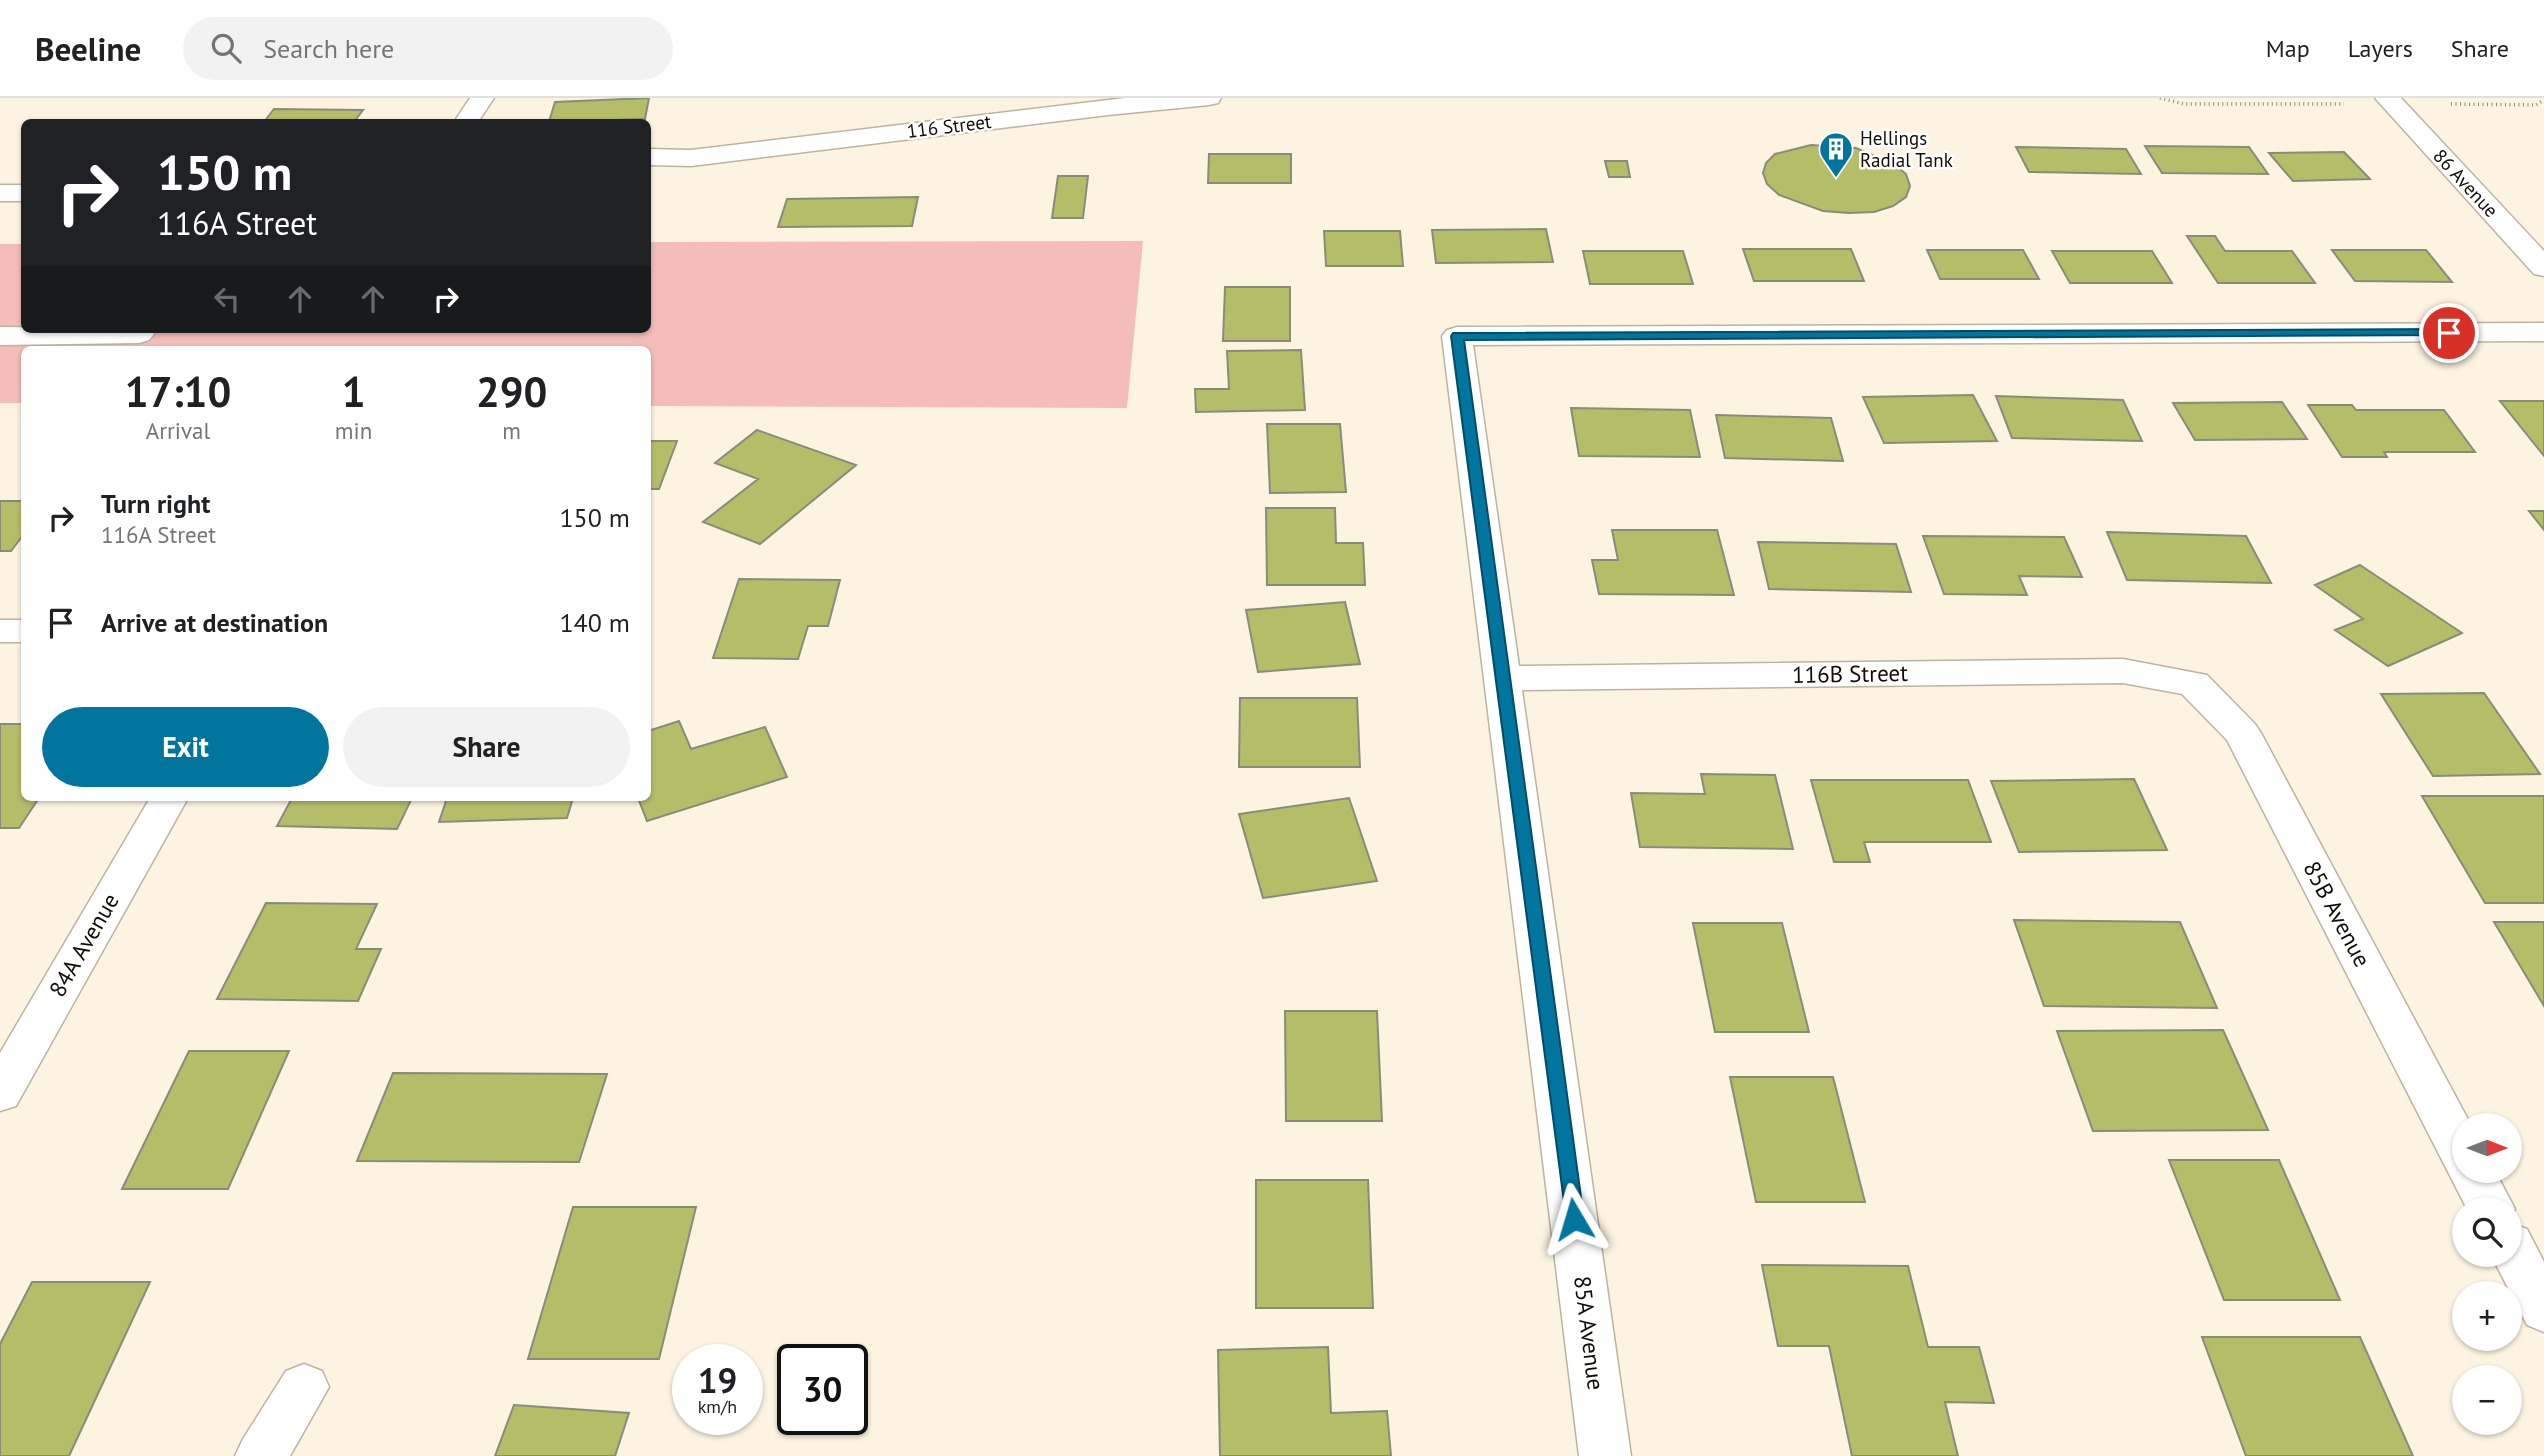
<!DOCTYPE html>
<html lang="en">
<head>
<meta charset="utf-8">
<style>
	body { margin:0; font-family:"PT Sans",sans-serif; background:#f2f2f2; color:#202124; height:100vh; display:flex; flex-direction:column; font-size:26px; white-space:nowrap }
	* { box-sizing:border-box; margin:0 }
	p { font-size:23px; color:#757577 }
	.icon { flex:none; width:38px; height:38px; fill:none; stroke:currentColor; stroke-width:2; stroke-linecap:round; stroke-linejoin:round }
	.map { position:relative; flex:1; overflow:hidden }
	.side { position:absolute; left:21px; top:248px; width:630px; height:455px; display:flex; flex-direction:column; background:#fff; border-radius:10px; box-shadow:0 2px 5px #0004 }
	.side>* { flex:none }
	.top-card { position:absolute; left:21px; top:21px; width:630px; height:214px; border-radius:10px; box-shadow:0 2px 5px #0004; background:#202124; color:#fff; overflow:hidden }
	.needle { width:46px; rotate:90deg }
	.fabs { position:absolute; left:2452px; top:1015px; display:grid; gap:14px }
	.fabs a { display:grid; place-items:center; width:70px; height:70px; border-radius:50%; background:#fff; box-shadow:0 2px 5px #0004; font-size:35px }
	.speed { position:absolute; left:672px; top:1246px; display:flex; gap:14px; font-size:35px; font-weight:700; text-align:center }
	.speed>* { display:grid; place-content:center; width:91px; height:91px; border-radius:50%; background:#fff; box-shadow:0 2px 5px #0004; line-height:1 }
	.speed small { font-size:18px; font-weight:400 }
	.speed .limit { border:4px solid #111; border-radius:10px; background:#fff; color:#111 }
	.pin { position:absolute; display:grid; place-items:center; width:60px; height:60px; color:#fff; margin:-30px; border:4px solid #fff; border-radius:50%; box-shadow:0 2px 7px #0007 }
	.me { position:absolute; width:77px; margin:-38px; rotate:353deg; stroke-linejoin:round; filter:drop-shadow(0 0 5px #0008) }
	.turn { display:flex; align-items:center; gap:24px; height:147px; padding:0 21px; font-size:32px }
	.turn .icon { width:91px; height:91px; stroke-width:2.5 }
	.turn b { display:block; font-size:49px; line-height:60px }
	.lanes { display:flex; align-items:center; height:66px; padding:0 21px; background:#0003; justify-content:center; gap:35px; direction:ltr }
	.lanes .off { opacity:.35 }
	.eta { display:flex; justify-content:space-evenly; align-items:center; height:119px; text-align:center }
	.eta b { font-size:42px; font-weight:700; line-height:49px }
	.action { display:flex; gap:14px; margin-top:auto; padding:14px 21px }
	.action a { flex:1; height:80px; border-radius:42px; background:#02759f; color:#fff; font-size:28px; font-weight:700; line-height:80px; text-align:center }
	.action a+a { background:#f2f2f2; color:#202124 }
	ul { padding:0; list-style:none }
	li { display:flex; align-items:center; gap:21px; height:105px; padding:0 21px }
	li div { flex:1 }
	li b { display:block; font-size:26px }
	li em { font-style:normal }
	header { display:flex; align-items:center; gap:42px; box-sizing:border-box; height:98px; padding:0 35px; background:#fff; border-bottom:2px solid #e0e0e0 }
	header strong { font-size:33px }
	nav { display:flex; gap:38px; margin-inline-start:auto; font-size:24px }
	.search { width:490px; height:63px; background:#f2f2f2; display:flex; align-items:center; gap:18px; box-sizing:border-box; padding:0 24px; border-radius:38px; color:#757577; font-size:26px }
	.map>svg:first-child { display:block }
</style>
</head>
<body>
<header>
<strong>Beeline</strong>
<div class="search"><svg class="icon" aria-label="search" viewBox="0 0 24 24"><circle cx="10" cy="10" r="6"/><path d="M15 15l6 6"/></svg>Search here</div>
<nav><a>Map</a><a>Layers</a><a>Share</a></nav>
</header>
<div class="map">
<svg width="2544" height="1358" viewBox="0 0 2544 1358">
	<rect width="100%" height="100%" fill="#fdf3e1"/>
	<path fill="#f4bdb7" d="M1143,143L1127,310L648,308V252H24V305H0V146H24V231H648V144Z"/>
	<path fill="#b5bd69" stroke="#8a8c7a" stroke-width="2" d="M649,0L645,21L549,24L555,4Z
		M274,11L363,12L354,24H264Z
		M1811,47L1856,50L1894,66L1906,76L1910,88L1906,99L1893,108L1874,114L1849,115L1823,113L1779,97L1767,86L1763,75L1766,65L1775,56Z
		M2145,48L2249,49L2268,76L2162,75Z
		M2016,49L2126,51L2141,76L2029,74Z
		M2344,54L2370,81L2293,83L2269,55Z
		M1209,56H1291V85H1208Z
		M1605,63H1627L1630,79H1609Z
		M1058,78H1088L1083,120H1052Z
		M918,99L912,128L778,129L787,101Z
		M1546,131L1553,164L1436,165L1432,132Z
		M1324,133H1400L1403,168H1326Z
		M2187,138H2215L2225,153H2292L2315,185H2218Z
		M1743,151H1851L1864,183H1754Z
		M1927,152H2023L2039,181H1940Z
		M2332,152H2426L2452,184L2355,183Z
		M1583,153H1683L1693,186H1590Z
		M2052,153H2152L2172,185H2070Z
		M1225,189H1290V243H1223Z
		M1301,252L1305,312L1196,314L1195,291H1229L1227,253Z
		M1973,297L1997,343L1884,345L1863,299Z
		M1996,298L2123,302L2142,343L2012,340Z
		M2500,303H2544V358Z
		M2282,304L2307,341L2195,342L2173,305Z
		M2308,307H2352L2356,312H2444L2475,354H2384L2387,359H2342Z
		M1571,310L1690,312L1700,359L1579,358Z
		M1716,317L1831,320L1843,363L1725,360Z
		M1267,326H1340L1346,394L1270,395Z
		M757,332L856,367L760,446L703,424L758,381L715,365Z
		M648,343H677L659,391H648Z
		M0,403H24V436L11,453H0Z
		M1266,410H1335L1336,445H1363L1365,487H1267Z
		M2529,413H2544V432Z
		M1612,432H1717L1734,497L1599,496L1592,462H1618Z
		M2107,434L2246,438L2271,485L2127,482Z
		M1923,438L2064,439L2082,479L2019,478L2027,497L1944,496Z
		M1758,444L1896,446L1911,494L1769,491Z
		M2360,467L2462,535L2388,568L2335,532L2363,521L2315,487Z
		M739,481L840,482L828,528H808L798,561L713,560Z
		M1345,504L1360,566L1258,574L1246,512Z
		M2484,595L2540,676L2433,678L2381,596Z
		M1240,600H1357L1360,669H1239Z
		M679,623L691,651L765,629L787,679L647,723L638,700H648V633Z
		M0,626H24V700H39L19,730H0Z
		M1701,676L1775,677L1793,751L1640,749L1631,695L1705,696Z
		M2134,681L2167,752L2019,754L1991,683Z
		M1811,682H1968L1991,744H1864L1870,764H1834Z
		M2422,698H2544V805H2485Z
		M292,700H412L397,731L277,728Z
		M447,700H573L567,720L439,724Z
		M1349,700L1377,783L1263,800L1239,716Z
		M266,805L377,806L356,851H381L358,903L217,901Z
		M2014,822L2180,824L2217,910L2044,908Z
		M2494,824H2544V908Z
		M1693,825H1782L1809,934H1715Z
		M1285,913H1377L1382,1023H1286Z
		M2223,932L2268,1032L2093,1033L2057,933Z
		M189,953H289L228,1091H122Z
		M393,975L607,976L579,1064L357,1063Z
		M1730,979H1833L1865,1104H1756Z
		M2169,1062H2279L2340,1202H2224Z
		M1256,1082H1368L1373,1210H1256Z
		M573,1109H696L659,1261H528Z
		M1762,1167L1908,1168L1928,1249H1979L1994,1305L1945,1304L1958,1358H1852L1829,1248H1778Z
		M32,1184H150L69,1358H0V1246Z
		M2202,1239H2360L2413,1358H2246Z
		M1328,1249L1331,1315L1387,1313L1391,1358H1220L1218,1252Z
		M514,1307L629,1315L615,1358H495Z"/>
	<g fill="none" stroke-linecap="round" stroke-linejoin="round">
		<g stroke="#bcb3a1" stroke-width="3">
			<path id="minor" d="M470,0H494L478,24H454Z
				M1125,0H1221L1218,5L1209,7L1108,17L691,68L648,67V51L691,52Z
				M2375,0H2401L2544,153V178L2534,176Z
				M0,87H24V103H0Z
				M2544,225V243L1473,247L1519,568L2123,561L2207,577L2255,626L2261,635L2471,1027H2464V1073H2495L2515,1111L2510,1121V1111H2467L2227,642L2182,596L2123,585L1522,592L1631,1358H1579L1442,238L1447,232L1457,229Z
				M0,229L150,231L154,236L149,242L139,245L0,247Z
				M0,522H24V544H0Z
				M150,700H188L16,1008L0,1013V955Z
				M2510,1125L2527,1131L2544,1164V1234L2527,1227L2491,1157H2510Z
				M304,1266L322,1273L329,1289L290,1358H235L243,1341L286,1273Z"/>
		</g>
		<path stroke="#8e877b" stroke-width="3.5" stroke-dasharray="1 3.5" stroke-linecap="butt" d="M2160,0L2184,6H2344
			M2451,6L2536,7L2544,2"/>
		<use href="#minor" fill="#fff" fill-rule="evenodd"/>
	</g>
	<path fill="#02759f" stroke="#014c67" stroke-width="2" d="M2449,231L2455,235L2453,237L1464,242L1584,1121L1581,1127L1574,1130L1567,1127L1451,238L1453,235Z"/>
	<defs>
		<g id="building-pin" transform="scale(1.75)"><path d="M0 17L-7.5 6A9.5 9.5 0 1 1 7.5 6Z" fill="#02759f" stroke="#fff"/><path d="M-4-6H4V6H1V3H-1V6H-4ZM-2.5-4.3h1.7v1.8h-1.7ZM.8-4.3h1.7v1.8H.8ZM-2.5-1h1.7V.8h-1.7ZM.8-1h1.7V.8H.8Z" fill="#fff"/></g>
	</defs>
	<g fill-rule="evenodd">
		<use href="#building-pin" x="1836" y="51"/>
	</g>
	<g text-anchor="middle" stroke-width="5" stroke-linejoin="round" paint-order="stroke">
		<g font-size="19" fill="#100d07" stroke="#fff">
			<text transform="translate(949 28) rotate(-7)" y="7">116 Street</text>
			<text transform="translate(2466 85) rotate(47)" y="7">86 Avenue</text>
		</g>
		<g font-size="19" fill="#100d07" stroke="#fff" text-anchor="start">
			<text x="1860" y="47">Hellings<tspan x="1860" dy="22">Radial Tank</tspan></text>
		</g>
		<g font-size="23" fill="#100d07" stroke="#fff">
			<text transform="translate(1850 576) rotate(-1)" y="8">116B Street</text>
			<text transform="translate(2337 816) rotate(62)" y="8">85B Avenue</text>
			<text transform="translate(84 847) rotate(-60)" y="8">84A Avenue</text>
			<text transform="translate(1589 1235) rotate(83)" y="8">85A Avenue</text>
		</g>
	</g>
</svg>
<div class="fabs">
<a><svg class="needle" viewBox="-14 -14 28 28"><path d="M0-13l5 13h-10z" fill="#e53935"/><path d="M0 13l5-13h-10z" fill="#757577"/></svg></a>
<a><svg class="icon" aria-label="search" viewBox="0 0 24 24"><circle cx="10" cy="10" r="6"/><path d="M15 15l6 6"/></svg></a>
<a>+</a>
<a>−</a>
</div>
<div class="speed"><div>19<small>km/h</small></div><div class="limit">30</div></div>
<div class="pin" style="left:2449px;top:235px;background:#d93025"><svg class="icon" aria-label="arrive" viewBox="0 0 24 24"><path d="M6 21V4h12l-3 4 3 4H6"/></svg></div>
<svg class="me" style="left:1574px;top:1121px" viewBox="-20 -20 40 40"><path d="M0-17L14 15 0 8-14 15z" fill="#02759f" stroke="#fff" stroke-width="4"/></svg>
<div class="top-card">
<div class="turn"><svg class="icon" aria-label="right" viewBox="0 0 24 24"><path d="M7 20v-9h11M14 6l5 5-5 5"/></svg><div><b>150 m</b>116A Street</div></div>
<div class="lanes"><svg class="icon off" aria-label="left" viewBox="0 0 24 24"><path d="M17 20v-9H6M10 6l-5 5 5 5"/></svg><svg class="icon off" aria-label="ahead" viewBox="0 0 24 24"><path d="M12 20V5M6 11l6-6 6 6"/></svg><svg class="icon off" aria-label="ahead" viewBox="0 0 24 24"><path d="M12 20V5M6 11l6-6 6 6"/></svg><svg class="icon" aria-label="right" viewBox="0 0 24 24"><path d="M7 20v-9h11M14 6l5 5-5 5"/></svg></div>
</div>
<section class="side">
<div class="eta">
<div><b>17:10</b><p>Arrival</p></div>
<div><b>1</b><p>min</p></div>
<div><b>290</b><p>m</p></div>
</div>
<ul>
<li><svg class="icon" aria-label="right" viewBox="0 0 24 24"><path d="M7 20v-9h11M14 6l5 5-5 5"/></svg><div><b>Turn right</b><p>116A Street</p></div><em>150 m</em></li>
<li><svg class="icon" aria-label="arrive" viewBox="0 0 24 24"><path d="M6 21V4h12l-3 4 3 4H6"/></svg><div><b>Arrive at destination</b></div><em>140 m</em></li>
</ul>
<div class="action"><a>Exit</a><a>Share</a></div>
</section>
</div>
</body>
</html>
